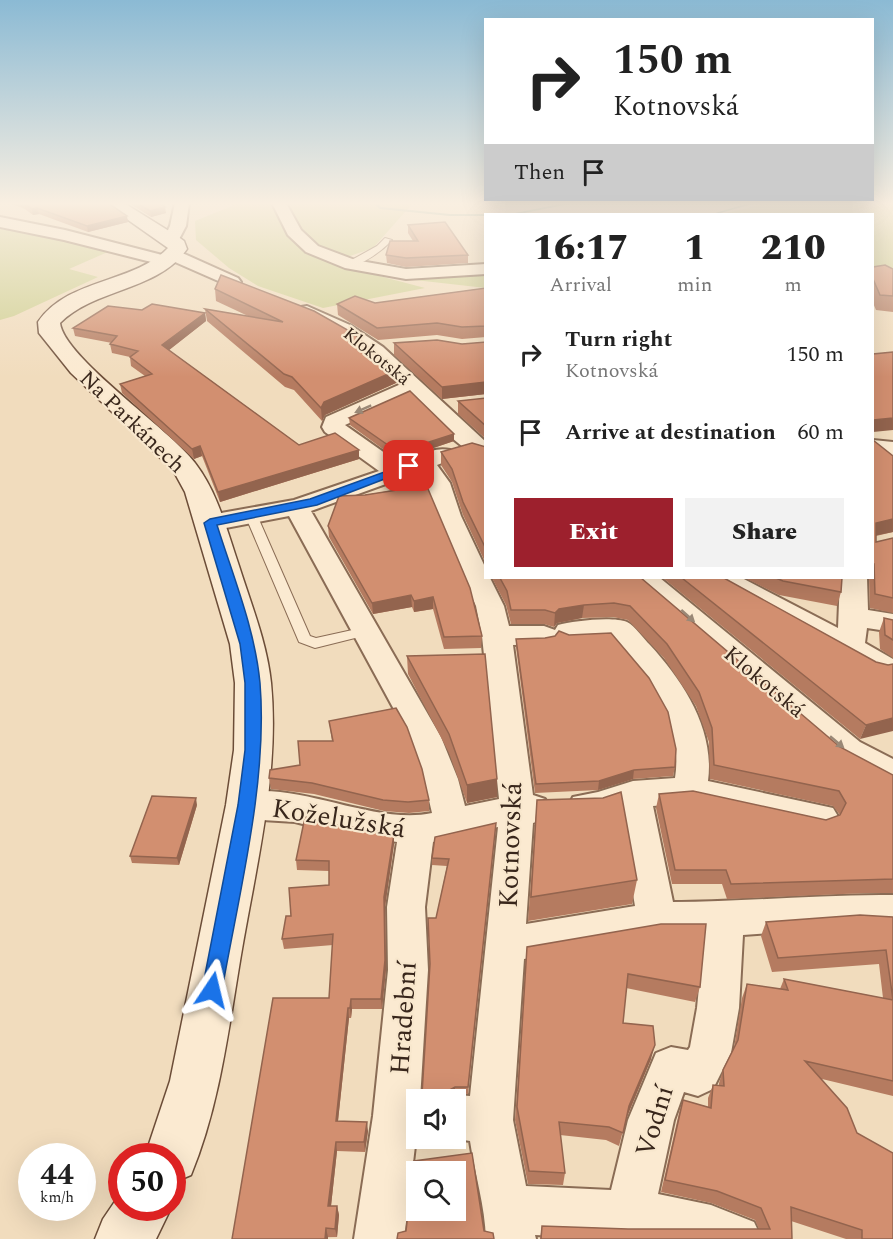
<!DOCTYPE html>
<html lang="en">
<head>
<meta charset="utf-8">
<style>
	body { margin:0; font-family:Spectral,serif; background:#f2f2f2; color:#222; height:100vh; display:flex; flex-direction:column; font-size:22px; white-space:nowrap }
	* { box-sizing:border-box; margin:0 }
	p { font-size:20px; color:#767676 }
	.icon { flex:none; width:33px; height:33px; fill:none; stroke:currentColor; stroke-width:2; stroke-linecap:round; stroke-linejoin:round }
	.map { position:relative; flex:1; overflow:hidden }
	.details { position:absolute; left:484px; top:213px; width:390px; height:366px; display:flex; flex-direction:column; background:#fff; border-radius:0px; box-shadow:0 6px 24px #0002 }
	.details>* { flex:none }
	.banner { position:absolute; left:484px; top:18px; width:390px; height:183px; border-radius:0px; box-shadow:0 6px 24px #0002; background:#fff; color:#222; overflow:hidden }
	.buttons { position:absolute; left:406px; top:1089px; display:grid; gap:12px }
	.buttons a { display:grid; place-items:center; width:60px; height:60px; border-radius:0px; background:#fff; box-shadow:0 6px 24px #0002; font-size:30px }
	.speed { position:absolute; left:18px; top:1143px; display:flex; gap:12px; font-size:30px; font-weight:700; text-align:center }
	.speed>* { display:grid; place-content:center; width:78px; height:78px; border-radius:50%; background:#fff; box-shadow:0 6px 24px #0002; line-height:1 }
	.speed small { font-size:15px; font-weight:400 }
	.speed .limit { border:9px solid #d22; background:#fff; color:#111 }
	.pin { position:absolute; display:grid; place-items:center; width:51px; height:51px; color:#fff; margin:-26px; border-radius:12px; box-shadow:0 3px 9px #0006 }
	.me { position:absolute; width:66px; margin:-33px; rotate:10deg; stroke-linejoin:round; filter:drop-shadow(0 0 4px #0008) }
	.turn { display:flex; align-items:center; gap:21px; height:126px; padding:0 30px; font-size:27px }
	.turn .icon { width:78px; height:78px; stroke-width:2.5 }
	.turn b { display:block; font-size:42px; line-height:51px }
	.then { display:flex; align-items:center; height:57px; padding:0 30px; background:#0003; gap:12px; font-size:22px }
	.eta { display:flex; justify-content:space-evenly; align-items:center; height:102px; text-align:center }
	.eta b { font-size:36px; font-weight:800; line-height:42px }
	.action { display:flex; gap:12px; margin-top:auto; padding:12px 30px }
	.action a { flex:1; height:69px; border-radius:0px; background:#9d202d; color:#fff; font-size:24px; font-weight:800; line-height:69px; text-align:center }
	.action a+a { background:#f2f2f2; color:#222 }
	ul { padding:0; list-style:none }
	li { display:flex; align-items:center; gap:18px; height:78px; padding:0 30px }
	li div { flex:1 }
	li b { display:block; font-size:22px }
	li em { font-style:normal }
	.map>svg:first-child { display:block }
</style>
</head>
<body>
<div class="map">
<svg width="893" height="1239" viewBox="0 0 893 1239">
	<rect width="100%" height="100%" fill="#f1dcbd"/>
	<path fill="#cecf90" d="M239,203H413L373,248L330,263L425,288L323,308L258,286L229,268L196,240L195,221Z
		M768,203H893V285L873,281V214H722Z
		M0,224L110,251L69,269L98,277L14,316L0,320Z
		M486,273V288L406,279L476,274Z"/>
	<g fill="none" stroke-linecap="round" stroke-linejoin="round">
		<path fill="#689082" fill-rule="evenodd" d="M372,203H377L381,207L450,214H488H486V216H450L380,209Z
			M565,203H575L519,214H498L500,213H515Z
			M749,203H756L717,214H712Z"/>
		<g stroke="#8a6c55" stroke-width="2">
			<path id="service" d="M385,238L392,240C383,250 362,266 348,266V262L377,246Z
				M251,511L257,515L310,636L316,638L366,627L373,631L371,634L315,648L299,642L245,515Z"/>
		</g>
		<g stroke="#8a6c55" stroke-width="4">
			<path id="minor" d="M175,203H189L186,226L177,243L171,245L163,240L170,226Z
				M272,203H286L301,230L318,246L355,260L406,269L486,264V274L406,279L345,268L306,252L288,235Z
				M0,217L65,230L166,256L168,252H180L238,278L241,282L238,286L232,287L175,262L167,266L64,240L0,227Z
				M307,306L350,325L383,347L486,442V458C455,450 433,416 412,395L345,425L399,463C415,457 433,446 450,450L454,455L450,460L437,465L450,483L461,516L486,569V578H490L504,606L509,626H544L555,630L558,625C572,621 613,616 627,622C635,626 643,638 650,645C683,681 715,729 708,781L833,808L839,818L833,828L821,832L690,803L653,806L673,902C746,902 820,894 893,895V929L854,927L743,935L739,1008L731,1053L713,1089L698,1096L684,1092L674,1120L658,1194L711,1205L754,1222L762,1239H625L535,1235L536,1239H486C485,1206 475,1175 470,1141L451,1138H456V1100H446L456,1095L470,1096L498,827L433,842L425,907L428,970L420,1100H417V1129L404,1239H354L373,1116L388,970L387,907L397,842L334,832L295,822L246,819L234,815L229,805L234,795C291,777 372,826 432,813L424,779L409,737L289,516L210,531L201,528L197,523L201,518L210,515L294,500L379,471L325,432L322,427L326,417L401,384L353,344L301,315L298,311L301,307ZM419,472L426,483L435,516L476,606L482,636L499,799L465,806L458,779L441,737L311,511ZM557,637L568,641L611,639C646,677 684,722 675,778L633,781L598,792L573,797L568,807L573,817C590,822 602,819 619,813L635,906L526,924L533,823L545,819L550,809L545,799L533,795L513,645L544,644L554,642ZM657,936H704L697,1008L690,1047L688,1050L671,1047L656,1053L628,1120L611,1190L526,1186L513,1120L524,959Z
				M873,440L893,442V456L873,454Z
				M631,578H660L860,742L893,759V787L836,760L634,584Z
				M709,578H742L838,628L840,578H867L868,610L893,614V632L867,628L865,643L893,659V674L883,677L872,674L713,584Z"/>
		</g>
		<g stroke="#6c4d38" stroke-width="3">
			<path id="secondary" d="M104,203H124L177,236L184,241L187,249C158,291 95,288 60,323C64,358 171,430 195,463C218,493 227,531 239,566C251,604 267,643 271,683C280,775 255,870 240,961C228,1033 219,1107 191,1175L172,1183V1156H145L170,1081L226,805L234,750L235,683L230,644L185,492L173,470L71,373L39,333L38,322C68,278 133,284 168,248Z
				M122,1191V1208H171L156,1239H95L103,1219Z"/>
		</g>
		<use href="#service" fill="#fbead1" fill-rule="evenodd"/>
		<use href="#minor" fill="#fbead1" fill-rule="evenodd"/>
		<use href="#secondary" fill="#fbead1" fill-rule="evenodd"/>
	</g>
	<path fill="#b57b60" d="M9,203H108L128,222L88,232L39,214L33,215L25,209Z
		M129,203H167L161,205L166,213L151,217Z
		M408,225L468,255V263L406,267L387,263L386,255L413,241L408,233Z
		M873,267L893,269V312L876,310L873,303Z
		M221,275L396,383L325,415L322,421L294,390L285,387L207,321L205,309L248,316L216,301L215,289Z
		M486,288V337L462,339L437,335L378,340L338,315L337,304L375,303Z
		M142,310L205,313L206,321L169,350L299,445L359,450V459L220,502L202,456L194,459L122,393L120,384L145,376L131,366L130,357L112,353L110,344L112,343L75,336L73,328Z
		M486,342V394L442,399L394,355V343L462,344Z
		M486,398V439L458,414V401Z
		M349,418L454,434V441L398,460L350,425Z
		M873,440L893,456V532L876,536V542L893,538V613L870,608L869,578H873Z
		M486,447V564L463,515L452,482L441,465V452Z
		M396,471L482,636L481,648L444,649L433,609L414,612L412,607L373,614L329,537L328,526L365,495L399,489L396,482Z
		M492,578H641L840,747L893,775V893H866L727,899L722,884H672L656,808L659,794L826,820L840,815L833,806L710,779L709,742L696,706L664,658L628,620L613,617L582,618L557,623L554,627L544,624H511L506,605Z
		M663,578H724L876,662L888,665L893,664L860,739Z
		M745,578H842L841,592L837,606L779,595Z
		M884,618L893,620V658L880,649L879,632Z
		M516,639L675,767L673,776L633,779L598,790L535,793L516,647Z
		M407,656L497,779V797L467,803L449,753L408,674Z
		M329,721L429,800V811L409,813L384,811L314,794L271,789L269,778L300,765L332,741Z
		M537,800L637,880L632,904L528,921Z
		M197,805L179,865L132,863L130,856Z
		M332,824L394,834V844L385,907L386,970L382,1009H352L351,1018H349L338,1121L368,1131L365,1152L337,1151L331,1206H337L339,1215L337,1237L232,1239L329,998L333,945L284,949L282,939L291,916L329,885V871L297,870L296,860Z
		M495,830L468,1094L455,1093L450,1096L454,1100H419L422,1094L430,965L436,918L447,866L432,865V858Z
		M893,917V1096L822,1079L893,1239H846L791,1221L792,1239H540L542,1226L628,1229H759L755,1220L711,1203L661,1192L679,1113L683,1100L708,1107V1098L713,1085L719,1086V1083L723,1070L734,1048L742,998L747,984L780,989L784,979L883,998L879,964L772,972L761,936L766,922Z
		M527,947L700,987L695,1002L626,988L623,1023L651,1059L626,1119L619,1146L606,1140L560,1135L565,1173L563,1185L528,1184L515,1120Z"/>
	<path fill="#93644e" d="M165,207L166,213L151,217L150,211Z
		M37,208L39,214L33,215L32,209Z
		M127,216L128,222L88,232L87,226Z
		M205,313L206,321L164,354L162,345Z
		M395,371L396,383L325,415L322,421L321,408L324,402Z
		M486,382V394L442,399V387Z
		M893,418V430L873,432V420Z
		M454,434V441L398,460V452Z
		M200,446L202,456L194,459L192,449Z
		M359,450V459L220,502L218,492Z
		M893,519V532L873,536L876,523Z
		M411,595L412,607L373,614L372,603Z
		M433,597V609L414,612V601Z
		M584,605L582,618L557,623L554,627L555,613L559,609Z
		M893,718V731L860,739L866,725Z
		M634,770L633,779L598,790L599,781Z
		M497,779V797L467,803V785Z
		M196,798L197,805L179,865L177,858Z
		M394,834V844L385,907L386,970L382,1009L381,999L384,897Z
		M351,999L352,1009L351,1018L350,1008Z
		M348,1008L349,1018L337,1130L336,1121Z
		M655,1045L651,1059L626,1119L629,1106Z
		M455,1087V1093L444,1100V1093Z
		M367,1122L368,1131L365,1152L364,1142Z
		M336,1142L337,1151L330,1215L328,1206Z
		M337,1206L339,1215L337,1237L335,1229Z
		M326,1228L328,1237V1239H325Z"/>
	<path fill="#d28f70" stroke="#93644e" stroke-width="1.5" fill-rule="evenodd" d="M24,203H108L127,216L87,226L37,208L32,209Z
		M137,203H159L165,207L150,211Z
		M445,222L468,255L406,258L386,255L390,241H418L408,225Z
		M885,265L893,269V296L880,295L873,279V267Z
		M221,275L314,311L353,333L395,371L324,402L321,408L292,377L284,374L205,309L283,322L215,289Z
		M486,288V326L462,327L437,323L377,328L337,304L355,296L375,303Z
		M152,304L205,313L162,345L299,445L335,433L359,450L218,492L200,446L192,449L120,384L152,374L130,357L138,351L110,344L117,336L73,328L108,306L142,310Z
		M437,340L462,344L486,342V382L442,387L394,343Z
		M893,352V418L873,420V354Z
		M410,391L454,434L398,452L349,418Z
		M486,398V426L458,401Z
		M873,440L893,456V519L876,523V542L893,538V598L875,594L874,564H873Z
		M472,443L486,447V549L463,502L452,469L441,452Z
		M417,463L470,588L482,636L444,637L433,597L414,601L411,595L372,603L328,526L339,496L365,495L404,489L396,471Z
		M500,578H641L840,747L893,775V879L731,884L726,870H675L659,794L693,791L826,820L840,815L846,803L839,791L714,765L712,728L699,692L667,644L630,606L614,603L584,605L559,609L555,613L545,610H511L507,591Z
		M682,578H724L876,662L888,665L893,664V718L866,725Z
		M776,578H842L841,592L783,581Z
		M884,618L893,620V640L885,635Z
		M559,631L569,635L611,633L649,678L668,712L676,749L675,767L634,770L599,781L536,784L516,639L545,638L555,636Z
		M485,654L497,779L467,785L449,734L407,656Z
		M396,708L407,727L422,769L429,800L408,802L383,800L312,783L269,778L270,770L300,765L298,741H333L329,721Z
		M621,792L637,880L531,897L537,800L603,798Z
		M152,796L196,798L177,858L130,856Z
		M305,817L332,824L394,834L384,897L385,960L381,999H351L350,1008H348L336,1121L367,1122L364,1142H336L328,1206H337L335,1229L326,1228L325,1239H232L273,998H329L333,934L282,939L286,916H291L289,888L329,885V861L296,860Z
		M496,823L468,1087H455L444,1093L446,1096H454V1099H419L422,1094L430,964L428,918H436L449,859L432,858L435,837Z
		M860,915L893,917V1081L805,1061L847,1108L857,1133L893,1153V1239H862V1230L791,1207L792,1239H541L542,1226L628,1229H770L761,1208L717,1191L665,1180L683,1100L711,1108L713,1085L724,1086L723,1070L738,1040L747,984L788,990L784,979L893,1000L886,950L778,958L766,922Z
		M661,924H706L700,987L628,974L623,1023L653,1026L655,1045L629,1106L623,1133L609,1127L559,1122L565,1173L529,1171L517,1107L527,947Z
		M472,1153L484,1231L493,1233L494,1239H397L398,1233L406,1231L414,1161ZM417,1172H456V1210H417Z"/>
	<defs><path id="oneway-solid" d="M-6-.8H1V-3.2L6.5 0L1 3.2V.8H-6Z" transform="scale(1.5)"/></defs>
	<g fill="#9a8876">
		<use href="#oneway-solid" transform="translate(363 409) rotate(156)"/>
		<use href="#oneway-solid" transform="translate(688 616) rotate(42)"/>
		<use href="#oneway-solid" transform="translate(837 742) rotate(40)"/>
	</g>
	<linearGradient id="sky" x2="0" y2="1"><stop stop-color="#8bbad4"/><stop offset="0.54" stop-color="#f9efe1"/><stop offset="1" stop-color="#f9efe1" stop-opacity="0"/></linearGradient>
	<rect width="893" height="377" fill="url(#sky)"/>
	<path fill="#1a73e8" stroke="#114b97" stroke-width="1.5" d="M409,463L415,466L413,468L317,505L217,525C233,576 255,629 260,683C268,781 239,893 222,990L219,997L212,999L205,997L202,990L238,805L245,750V683L240,644L204,523L210,519L310,499Z"/>
	<g text-anchor="middle" stroke-width="4.5" stroke-linejoin="round" paint-order="stroke">
		<g font-size="18" fill="#38261b" stroke="#f8e7cd">
			<text transform="translate(377 356) rotate(39)" y="6">Klokotská</text>
		</g>
		<g font-size="22" fill="#38261b" stroke="#f8e7cd">
			<text transform="translate(133 421) rotate(44)" y="8">Na Parkánech</text>
			<text transform="translate(765 681) rotate(40)" y="8">Klokotská</text>
		</g>
		<g font-size="27" fill="#38261b" stroke="#f8e7cd">
			<text transform="translate(339 818) rotate(9)" y="9">Koželužská</text>
			<text transform="translate(510 845) rotate(-88)" y="9">Kotnovská</text>
			<text transform="translate(403 1018) rotate(-86)" y="9">Hradební</text>
			<text transform="translate(654 1121) rotate(-73)" y="9">Vodní</text>
		</g>
	</g>
</svg>
<div class="buttons">
<a><svg class="icon" aria-label="sound" viewBox="0 0 24 24"><path d="M4 9h4l5-4v14l-5-4H4zM17 9q2 3 0 6"/></svg></a>
<a><svg class="icon" aria-label="search" viewBox="0 0 24 24"><circle cx="10" cy="10" r="6"/><path d="M15 15l6 6"/></svg></a>
</div>
<div class="speed"><div>44<small>km/h</small></div><div class="limit">50</div></div>
<div class="pin" style="left:409px;top:466px;background:#d93025"><svg class="icon" aria-label="arrive" viewBox="0 0 24 24"><path d="M6 21V4h12l-3 4 3 4H6"/></svg></div>
<svg class="me" style="left:212px;top:990px" viewBox="-20 -20 40 40"><path d="M0-17L14 15 0 8-14 15z" fill="#1a73e8" stroke="#fff" stroke-width="4"/></svg>
<div class="banner">
<div class="turn"><svg class="icon" aria-label="right" viewBox="0 0 24 24"><path d="M7 20v-9h11M14 6l5 5-5 5"/></svg><div><b>150 m</b>Kotnovská</div></div>
<div class="then">Then<svg class="icon" aria-label="arrive" viewBox="0 0 24 24"><path d="M6 21V4h12l-3 4 3 4H6"/></svg></div>
</div>
<section class="details">
<div class="eta">
<div><b>16:17</b><p>Arrival</p></div>
<div><b>1</b><p>min</p></div>
<div><b>210</b><p>m</p></div>
</div>
<ul>
<li><svg class="icon" aria-label="right" viewBox="0 0 24 24"><path d="M7 20v-9h11M14 6l5 5-5 5"/></svg><div><b>Turn right</b><p>Kotnovská</p></div><em>150 m</em></li>
<li><svg class="icon" aria-label="arrive" viewBox="0 0 24 24"><path d="M6 21V4h12l-3 4 3 4H6"/></svg><div><b>Arrive at destination</b></div><em>60 m</em></li>
</ul>
<div class="action"><a>Exit</a><a>Share</a></div>
</section>
</div>
</body>
</html>
